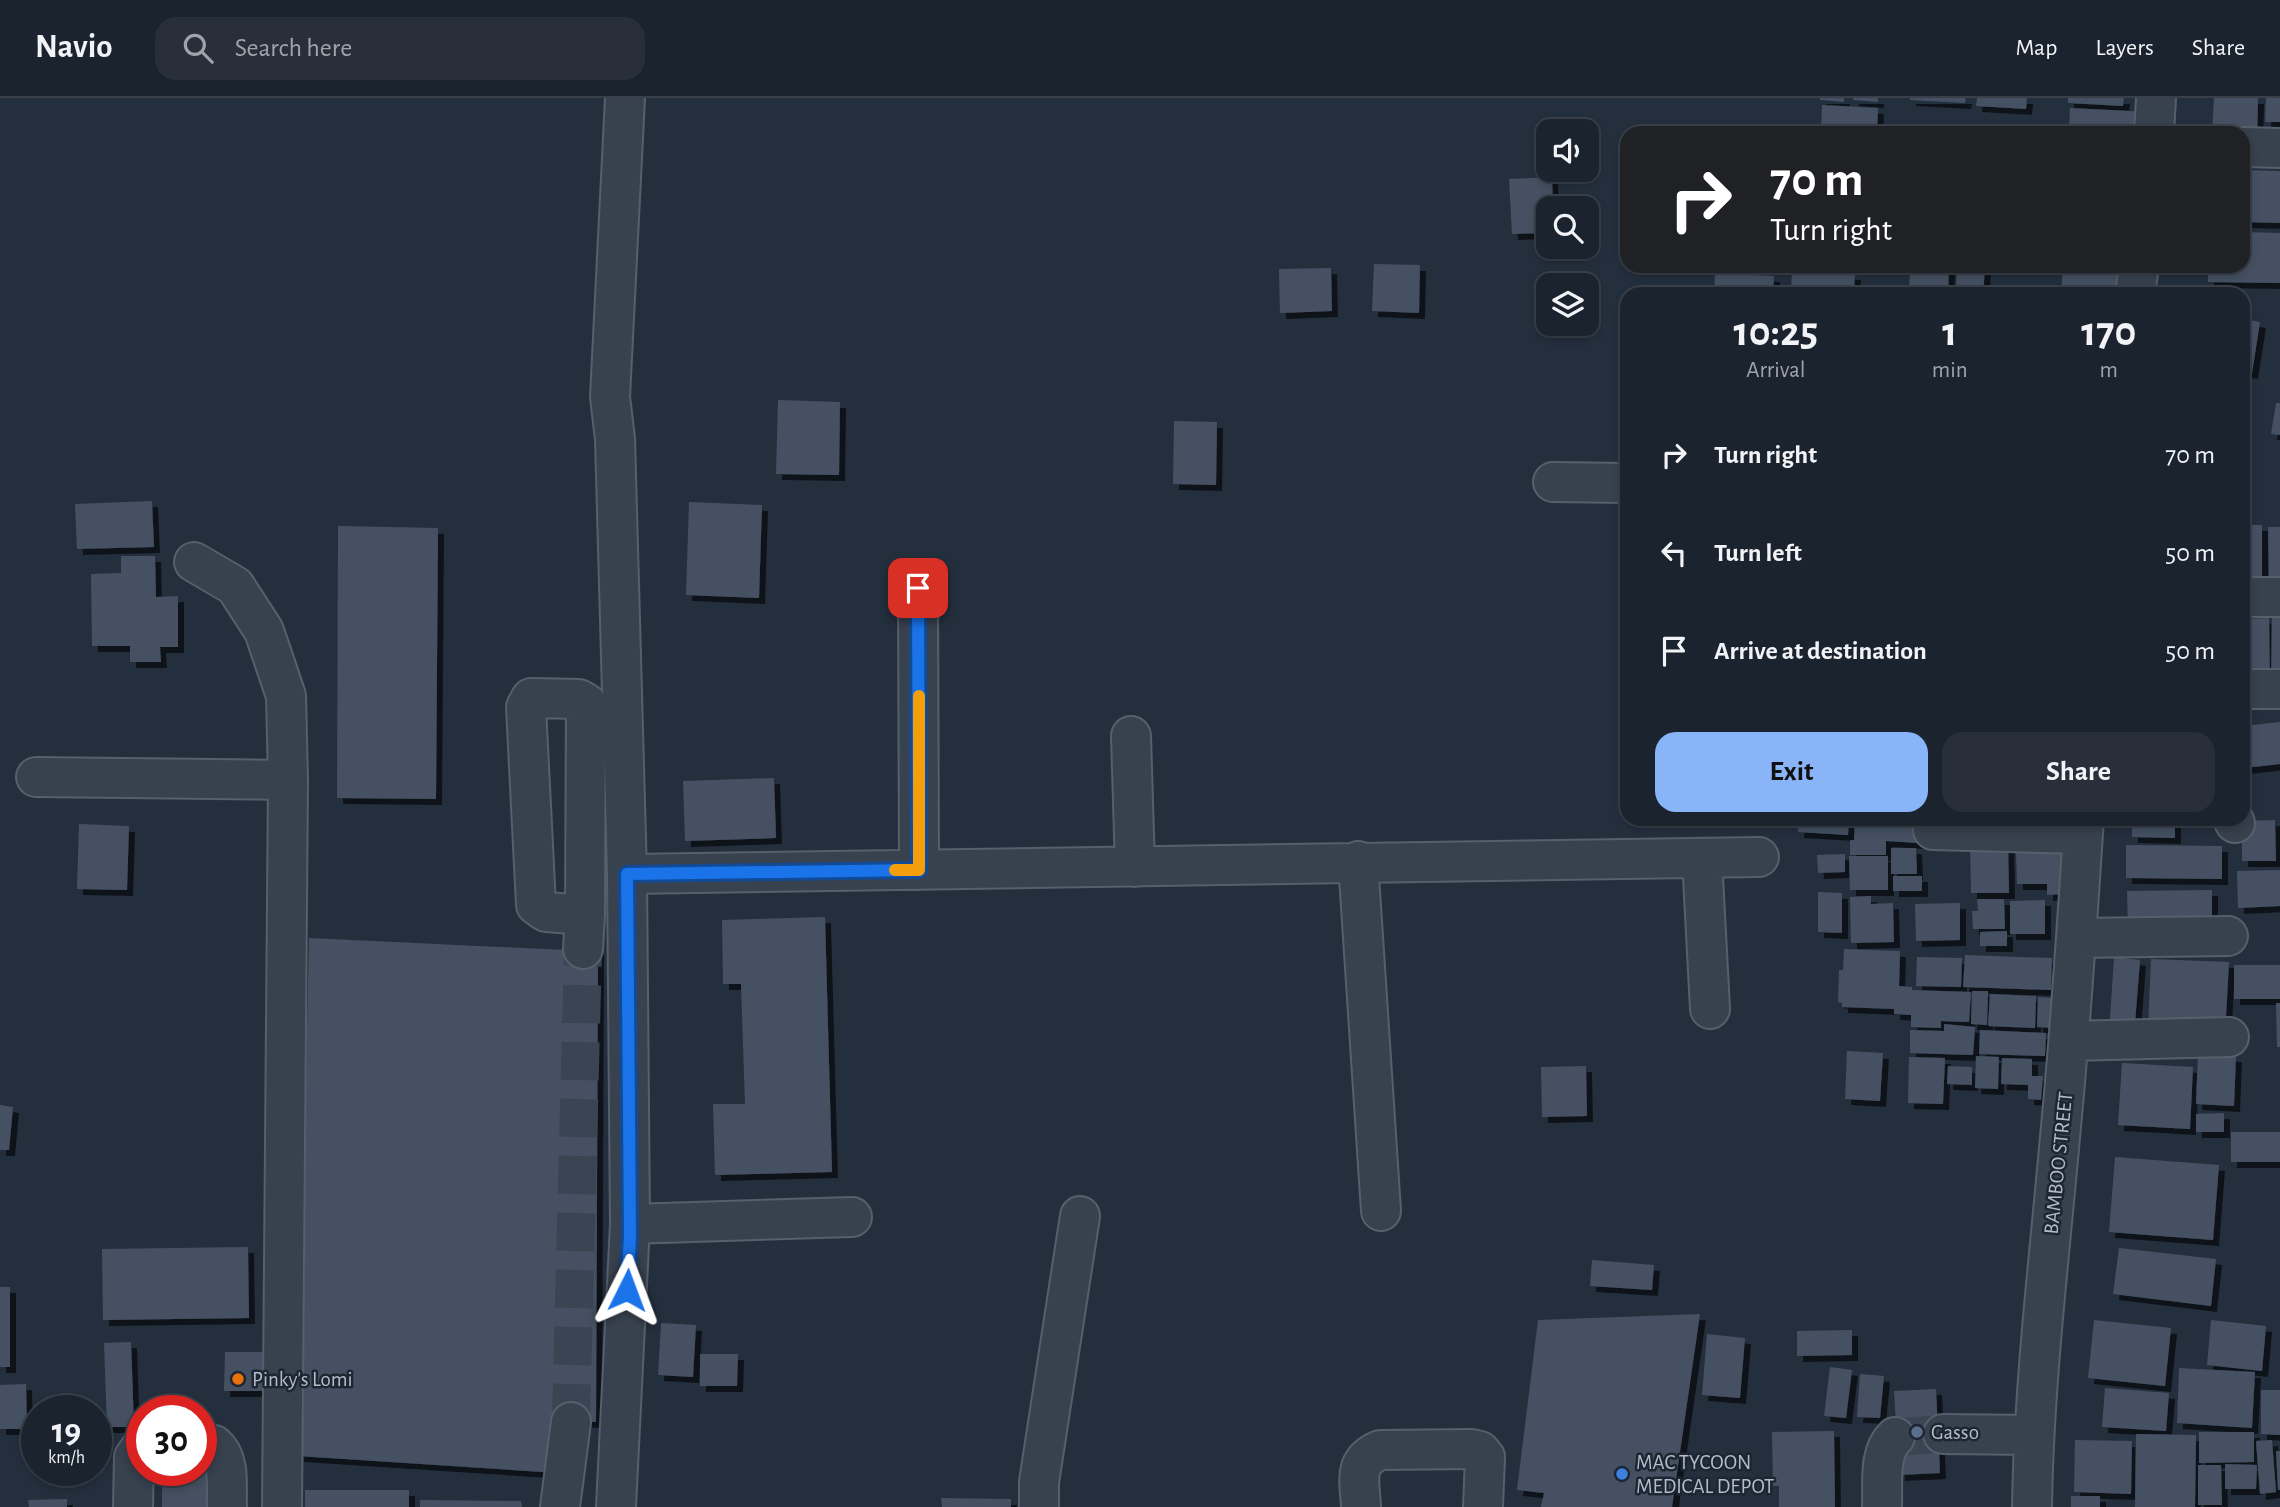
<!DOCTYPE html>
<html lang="en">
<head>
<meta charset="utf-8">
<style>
	body { margin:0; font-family:"Alegreya Sans",sans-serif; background:#282f3a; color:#f1f3f6; height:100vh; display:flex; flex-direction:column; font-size:26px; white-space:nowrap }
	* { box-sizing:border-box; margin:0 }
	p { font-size:23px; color:#a0a4aa }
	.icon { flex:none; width:38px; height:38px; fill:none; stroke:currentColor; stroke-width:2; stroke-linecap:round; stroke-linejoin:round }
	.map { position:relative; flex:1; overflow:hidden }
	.drawer { position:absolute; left:1620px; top:189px; width:630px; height:539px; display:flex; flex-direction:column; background:#1b232e; border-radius:21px; box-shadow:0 4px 10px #0003,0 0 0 2px #39404a }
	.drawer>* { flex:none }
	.guide { position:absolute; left:1620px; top:28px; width:630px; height:147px; border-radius:21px; box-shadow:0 4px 10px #0003,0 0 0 2px #39404a; background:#202124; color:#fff; overflow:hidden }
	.controls { position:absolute; left:1536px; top:21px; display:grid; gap:14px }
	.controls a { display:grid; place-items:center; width:63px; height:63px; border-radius:14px; background:#1b232e; box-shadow:0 4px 10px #0003,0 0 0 2px #39404a; font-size:35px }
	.speed { position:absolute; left:21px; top:1297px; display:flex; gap:14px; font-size:35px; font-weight:700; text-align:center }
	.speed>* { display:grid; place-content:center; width:91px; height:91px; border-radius:50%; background:#1b232e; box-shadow:0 4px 10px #0003,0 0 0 2px #39404a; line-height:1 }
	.speed small { font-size:18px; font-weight:400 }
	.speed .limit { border:10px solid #d22; background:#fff; color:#111 }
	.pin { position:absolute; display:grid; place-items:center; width:60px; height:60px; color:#fff; margin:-30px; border-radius:14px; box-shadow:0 4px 10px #0006 }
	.me { position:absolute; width:77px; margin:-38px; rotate:3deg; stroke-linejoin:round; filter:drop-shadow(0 0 5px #0008) }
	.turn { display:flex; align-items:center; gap:24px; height:147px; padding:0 35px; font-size:32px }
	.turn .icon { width:91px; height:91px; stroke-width:2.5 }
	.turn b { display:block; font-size:49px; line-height:60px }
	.eta { display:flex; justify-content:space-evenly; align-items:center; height:119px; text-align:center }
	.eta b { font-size:42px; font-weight:700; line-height:49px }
	.cta { display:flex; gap:14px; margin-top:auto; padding:14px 35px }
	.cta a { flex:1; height:80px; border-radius:21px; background:#8ab4f8; color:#111; font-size:28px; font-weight:700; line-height:80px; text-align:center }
	.cta a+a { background:#282f3a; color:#f1f3f6 }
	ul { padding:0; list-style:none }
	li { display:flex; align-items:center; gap:21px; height:98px; padding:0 35px }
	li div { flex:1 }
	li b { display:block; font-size:26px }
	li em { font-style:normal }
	header { display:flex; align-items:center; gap:42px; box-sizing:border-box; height:98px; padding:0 35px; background:#1b232e; border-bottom:2px solid #39404a }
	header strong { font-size:33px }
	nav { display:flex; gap:38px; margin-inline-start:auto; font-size:24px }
	.search { width:490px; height:63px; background:#282f3a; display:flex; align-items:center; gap:18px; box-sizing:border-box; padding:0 24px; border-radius:21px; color:#a0a4aa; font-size:26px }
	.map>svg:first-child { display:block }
</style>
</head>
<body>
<header>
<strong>Navio</strong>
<div class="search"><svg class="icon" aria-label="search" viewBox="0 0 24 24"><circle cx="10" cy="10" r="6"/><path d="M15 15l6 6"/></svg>Search here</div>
<nav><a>Map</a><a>Layers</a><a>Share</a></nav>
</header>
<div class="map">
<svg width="2280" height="1409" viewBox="0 0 2280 1409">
	<defs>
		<filter id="shadow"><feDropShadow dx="6" dy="6" stdDeviation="0" flood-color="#0009"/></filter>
	</defs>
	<rect width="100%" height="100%" fill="#242f3e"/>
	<path fill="#455162" filter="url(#shadow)" d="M1820,0H1844V4L1820,2Z
		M1853,0H1878V4L1853,2Z
		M1910,0H1966L1965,5L1910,2Z
		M1977,0H2027L2026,11L1976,8Z
		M2068,0H2124L2123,8L2068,5Z
		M2214,0H2258L2257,43L2244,35H2212Z
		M2266,0H2280V24H2265Z
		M1822,7L1878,10L1877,35H1821Z
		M2070,10L2149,14L2148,35H2069Z
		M2000,29L2065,32V35H2000Z
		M2244,72L2280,73V125L2244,124Z
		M1552,79L1553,110H1549V135L1512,136L1509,81Z
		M2244,134L2280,135V185L2208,184V168H2244Z
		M1374,166L1420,167L1419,215L1372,213Z
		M1910,168H1949L1948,196H1909Z
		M1957,168L1985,170L1983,196H1956Z
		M2063,168H2119L2118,196H2061Z
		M1331,170L1332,213L1280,215L1279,171Z
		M1792,173L1855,176L1854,196H1791Z
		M1715,175L1774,178L1773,196H1714Z
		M2244,221L2260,224L2252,275L2244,274Z
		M778,302L840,304L839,377L776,376Z
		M2276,305H2280V337L2271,336Z
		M1619,308H1628V378H1623Z
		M1174,323L1217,324L1216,387L1173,386Z
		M152,403L154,449L77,451L75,406Z
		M689,404L762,407L759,500L686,497Z
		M2244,427H2262V480H2244Z
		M338,428L438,430L436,701L337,700Z
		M2268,429H2280V480H2269Z
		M121,458H155L156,499L178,498V549H160L161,564H130V548H92L91,476L121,475Z
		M2272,514H2280V587H2271Z
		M2269,520L2270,586L2244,587V521Z
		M2280,624V666L2244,670V628Z
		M774,680L776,740L685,743L683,683Z
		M1799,721H1849L1848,737L1798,734Z
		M1855,721H1920L1919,745L1886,743V757H1850V742H1854Z
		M2132,721H2175V740L2132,739Z
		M2275,722L2276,763H2242V723Z
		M79,726L129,728L127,792L77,791Z
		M2008,742L2009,795H1971L1970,743Z
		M2126,747L2222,748V781L2126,780Z
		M2066,749L2067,796L2047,797V786H2017L2016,754H2046Z
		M1891,750H1916L1917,776H1891Z
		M1845,756V774L1818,775L1817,757Z
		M1849,758H1888V792H1850Z
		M2280,772V808L2238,810L2237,773Z
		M1893,778H1922V793H1893Z
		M2212,792V828L2128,829L2127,793Z
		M1818,794L1842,795V835L1818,834Z
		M1871,798V806L1893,805L1894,844L1851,845L1850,799Z
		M1977,801H2004L2005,831H1973L1972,813H1978Z
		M2045,802V836H2010V803Z
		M1960,805V842L1916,843L1915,806Z
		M825,819L832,1074L715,1077L713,1006H745L741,886H723L722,822Z
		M2007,833V848H1980V834Z
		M309,840L566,852L598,851L596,1324L561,1323L558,1375L298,1358Z
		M1844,851L1900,853L1899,888L1912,889V892L1971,894L1969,924L1941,923V930L1911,929V917L1894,916V911L1842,909V905L1838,904L1839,872H1843Z
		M1965,857L2052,860L2051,892L1963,889Z
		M1917,859L1962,860L1961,889L1916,888Z
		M2114,859L2140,862L2134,938L2109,936Z
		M2151,861L2229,864L2225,937L2148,933Z
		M2234,867H2280V901H2234Z
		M1972,893H1988L1987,927L1971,926Z
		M1990,896L2036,898L2035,930L1988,928Z
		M2038,899L2054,900L2053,930L2037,929Z
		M2276,905H2280V949H2277Z
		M1944,926L1975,929L1973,957L1910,955V932L1944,933Z
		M1980,932L2046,935L2045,958L1979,956Z
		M1847,953L1883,955L1880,1003L1845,1001Z
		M2198,956L2236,958L2234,1008L2196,1006Z
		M1976,958L1999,959L1998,991L1975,990Z
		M1909,959L1945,960L1943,1006L1908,1005Z
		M2002,960L2032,961V978H2043L2041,1002L2028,1001V987L2001,986Z
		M2122,965L2193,969L2190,1031L2118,1027Z
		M1586,968L1587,1018L1542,1019L1541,969Z
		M1948,968L1972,969V987L1947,986Z
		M0,1007L13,1009L9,1052H0Z
		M2224,1015V1034H2196V1016Z
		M2231,1034H2280V1064H2231Z
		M2115,1059L2219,1067L2213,1142L2109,1134Z
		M248,1149L249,1220L103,1222L102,1151Z
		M2119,1150L2216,1161L2211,1208L2113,1196Z
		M1592,1162L1654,1167L1652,1192L1590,1188Z
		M0,1189H10V1269H0Z
		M1700,1216L1672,1409H1541L1544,1395L1517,1392L1538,1222Z
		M2094,1222L2171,1230L2165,1288L2088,1280Z
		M2211,1222L2266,1228L2262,1273L2207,1267Z
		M661,1225L696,1227L693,1279L658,1277Z
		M1852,1232V1257L1797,1258V1233Z
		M1707,1236L1745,1240L1740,1300L1702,1297Z
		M131,1244L134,1329H107L104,1245Z
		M225,1254H268V1293H224Z
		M700,1256H738L737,1288H700Z
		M1830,1269L1852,1272L1846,1320L1824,1318Z
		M2179,1270L2255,1274L2252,1330L2177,1325Z
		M1860,1276L1884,1278L1880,1320L1857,1319Z
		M26,1286L27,1331H0V1287Z
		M2105,1290L2169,1295L2166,1333L2102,1329Z
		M1936,1291L1940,1375L1899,1377L1894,1293Z
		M2261,1292H2280V1337L2261,1336Z
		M1834,1333L1835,1409H1779V1388H1773L1772,1334Z
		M2199,1334H2254V1364L2199,1365Z
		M2136,1336L2196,1337L2195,1409H2135Z
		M2075,1342L2132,1343L2131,1396L2074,1394Z
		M2272,1342L2276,1394L2260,1396L2256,1343Z
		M2276,1353H2280V1392H2278Z
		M201,1355H208L207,1409H162V1372H201Z
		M2225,1366L2257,1367L2256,1391H2225Z
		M2198,1367H2221L2222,1407H2198Z
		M305,1392H409V1409H305Z
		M2071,1398H2100V1409H2071Z
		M941,1400L1011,1401V1409H942Z
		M67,1401V1409H29L28,1402Z
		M420,1402L521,1403L522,1409H420Z"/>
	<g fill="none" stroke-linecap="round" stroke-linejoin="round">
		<path stroke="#3a4453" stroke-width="38" stroke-dasharray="38 19" stroke-linecap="butt" d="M571,1324L583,851
			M1895,1339L1943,1336"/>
		<g stroke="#565f6c" stroke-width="42">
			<path id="minor" d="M2154,35L2156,0
				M2244,49L2280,50
				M2135,196L2139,168
				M1553,384L1628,385
				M194,464L235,488L264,533L286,598L288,682L282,1409
				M918,490L919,772
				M2244,499H2280
				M2244,591H2280
				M1131,638L1135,769
				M36,679L288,682
				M2233,721L2235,725
				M1933,732L2083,736
				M1702,760L1710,911
				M1358,763L1381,1113
				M627,776L1759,759
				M2076,840L2228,838
				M583,851L585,817L586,605L579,601L531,600L526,609L536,807L546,814L585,817
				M2069,943L2229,939
				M630,1126L852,1119
				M1943,1336L2033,1337
				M201,1347H214C231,1361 226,1388 227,1409
				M133,1409L134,1359L142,1348
				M560,1409L571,1324
				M616,1409L630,1126L627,776L615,341L610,299L625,0
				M1039,1409V1384L1080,1118
				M1361,1409C1360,1383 1352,1364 1380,1352L1472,1351L1480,1353L1485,1359L1483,1409
				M1882,1409C1883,1387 1878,1355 1895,1339
				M2032,1409C2034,1281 2050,1155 2061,1028C2071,926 2077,823 2084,721"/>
		</g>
		<use href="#minor" stroke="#38414e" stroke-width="38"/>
	</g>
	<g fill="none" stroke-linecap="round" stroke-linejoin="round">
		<g stroke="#114b97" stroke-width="18">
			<path id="route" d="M627,1192L630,1138L627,776L919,772L918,490"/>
		</g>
		<use href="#route" stroke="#1a73e8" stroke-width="12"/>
		<path stroke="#f59e0b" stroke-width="12" d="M895,772H919V598"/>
	</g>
	<circle fill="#e8710a" stroke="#1d2633" stroke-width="2.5" cx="238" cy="1281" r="7"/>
	<circle fill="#5c6f8a" stroke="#1d2633" stroke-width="2.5" cx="1917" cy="1334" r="7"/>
	<circle fill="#3f7fe0" stroke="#1d2633" stroke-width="2.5" cx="1622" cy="1376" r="7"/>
	<g text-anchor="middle" stroke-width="5" stroke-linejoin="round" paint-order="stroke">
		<g font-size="21" fill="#b4bcc9" stroke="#1d2633">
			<text transform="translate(2058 1065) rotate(-84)" y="7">BAMBOO STREET</text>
		</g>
		<g font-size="21" fill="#b4bcc9" stroke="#1d2633" text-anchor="start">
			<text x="252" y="1288">Pinky's Lomi</text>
			<text x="1931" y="1341">Gasso</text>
			<text x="1636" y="1371">MAC TYCOON<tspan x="1636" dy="24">MEDICAL DEPOT</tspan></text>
		</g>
	</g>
</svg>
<div class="controls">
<a><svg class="icon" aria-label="sound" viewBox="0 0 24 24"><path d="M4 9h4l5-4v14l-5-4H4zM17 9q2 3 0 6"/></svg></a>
<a><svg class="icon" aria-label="search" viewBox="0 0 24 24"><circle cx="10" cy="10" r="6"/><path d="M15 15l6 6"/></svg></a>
<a><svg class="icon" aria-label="layers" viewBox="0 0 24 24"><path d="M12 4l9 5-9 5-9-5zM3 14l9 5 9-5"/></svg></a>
</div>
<div class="speed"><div>19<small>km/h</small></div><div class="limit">30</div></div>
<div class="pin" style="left:918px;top:490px;background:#d93025"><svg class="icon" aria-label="arrive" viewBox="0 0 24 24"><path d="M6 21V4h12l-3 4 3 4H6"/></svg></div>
<svg class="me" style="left:627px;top:1192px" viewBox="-20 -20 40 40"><path d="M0-17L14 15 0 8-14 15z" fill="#1a73e8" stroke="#fff" stroke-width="4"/></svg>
<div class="guide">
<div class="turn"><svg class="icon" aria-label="right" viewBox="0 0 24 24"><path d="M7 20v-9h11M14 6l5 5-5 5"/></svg><div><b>70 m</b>Turn right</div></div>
</div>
<section class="drawer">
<div class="eta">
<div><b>10:25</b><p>Arrival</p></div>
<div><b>1</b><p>min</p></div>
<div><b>170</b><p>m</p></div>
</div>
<ul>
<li><svg class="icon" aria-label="right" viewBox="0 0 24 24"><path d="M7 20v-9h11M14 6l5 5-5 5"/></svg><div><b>Turn right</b></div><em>70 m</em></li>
<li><svg class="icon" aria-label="left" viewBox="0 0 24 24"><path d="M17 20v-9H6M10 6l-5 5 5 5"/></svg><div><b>Turn left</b></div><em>50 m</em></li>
<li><svg class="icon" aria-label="arrive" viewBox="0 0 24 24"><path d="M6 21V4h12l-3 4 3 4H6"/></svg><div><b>Arrive at destination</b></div><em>50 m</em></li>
</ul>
<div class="cta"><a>Exit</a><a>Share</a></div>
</section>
</div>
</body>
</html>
